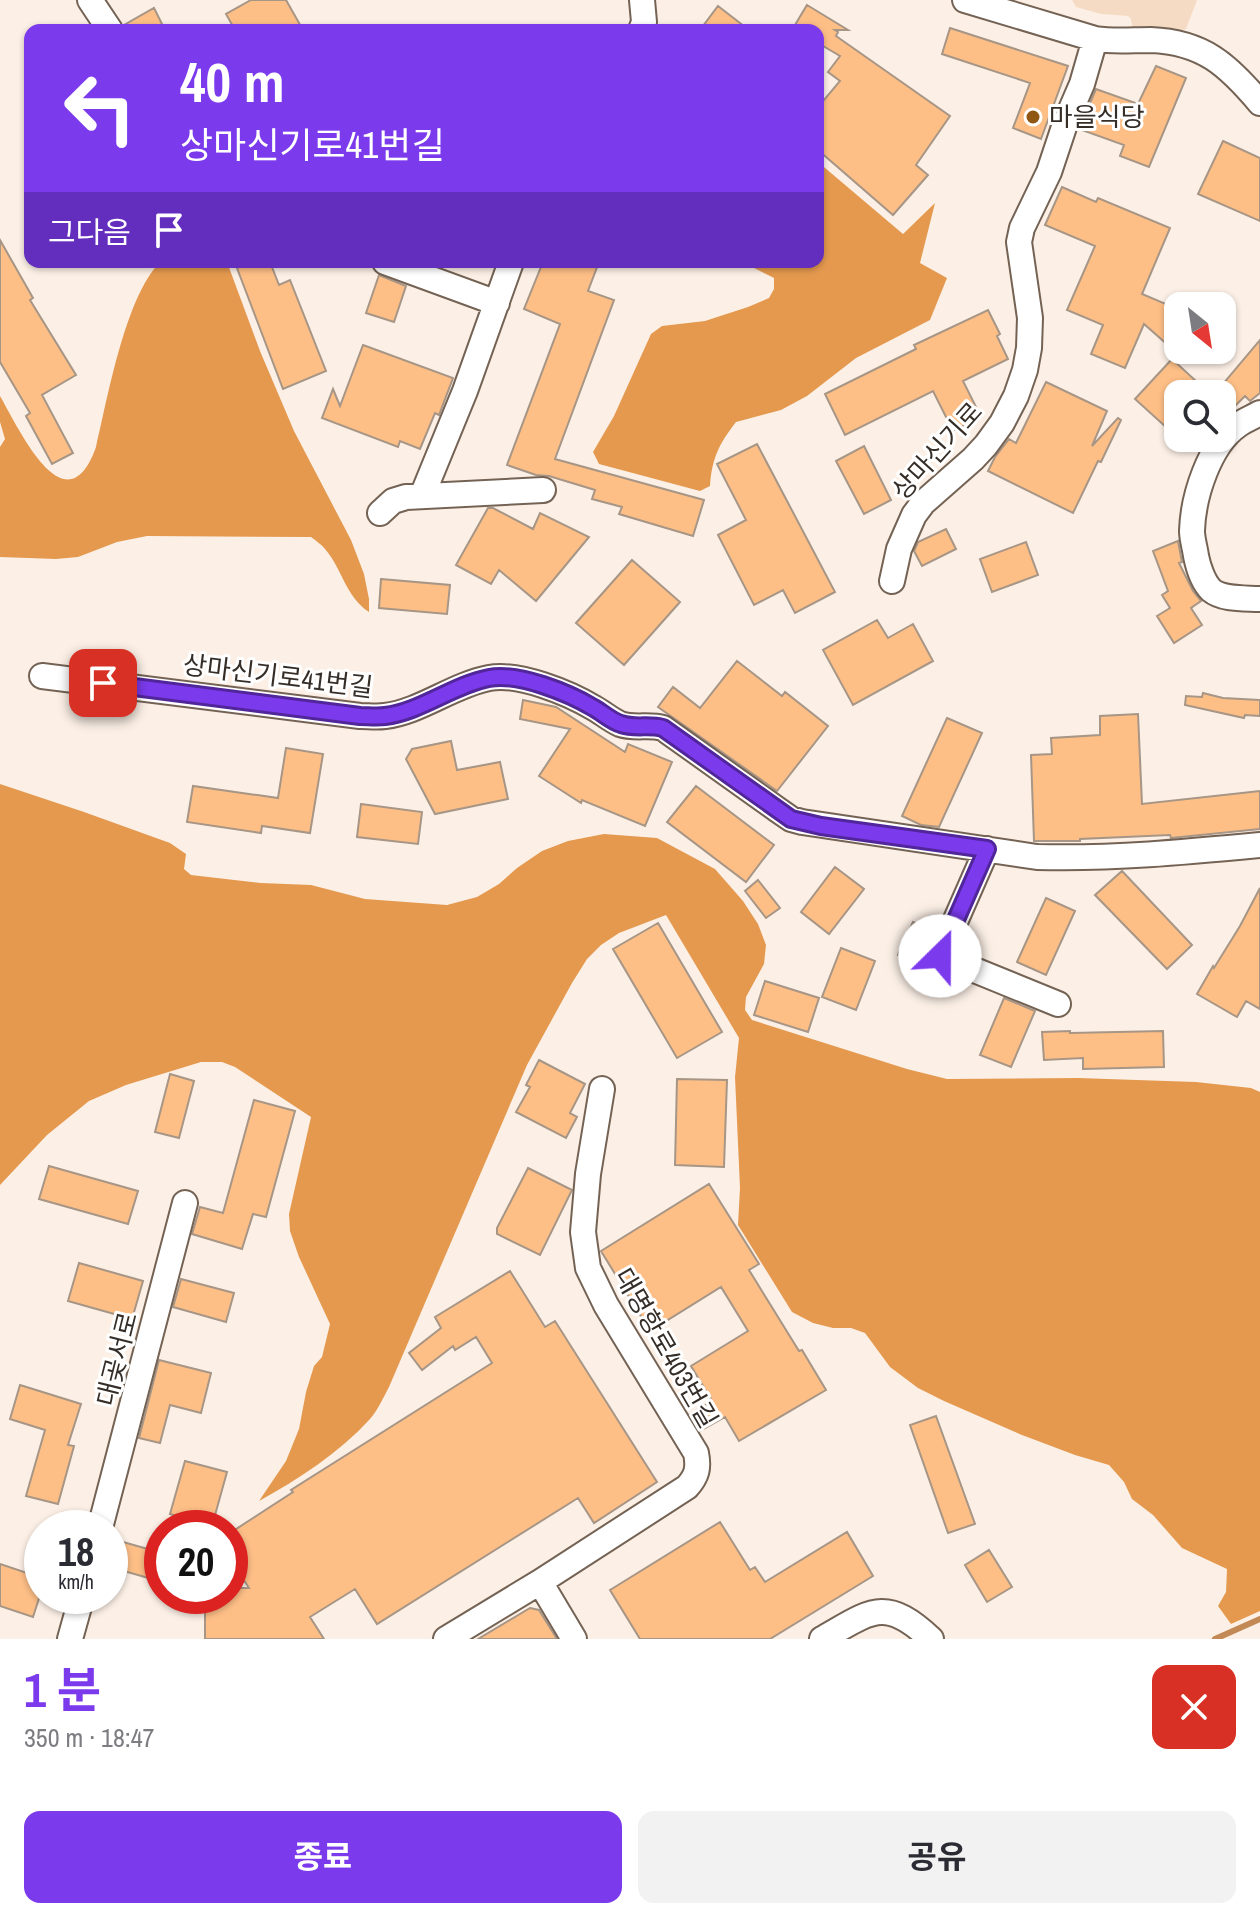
<!DOCTYPE html>
<html lang="ko">
<head>
<meta charset="utf-8">
<style>
	body { margin:0; font-family:"Archivo Narrow","Noto Sans KR",sans-serif; background:#f2f2f3; color:#2b2b33; height:100vh; display:flex; flex-direction:column; font-size:30px; white-space:nowrap }
	* { box-sizing:border-box; margin:0 }
	p { font-size:26px; color:#7c7c81 }
	.icon { flex:none; width:44px; height:44px; fill:none; stroke:currentColor; stroke-width:2; stroke-linecap:round; stroke-linejoin:round }
	.map { position:relative; height:1639px; overflow:hidden }
	.sheet { display:flex; flex-direction:column; background:#fff; flex:1 }
	.sheet>* { flex:none }
	.top-card { position:absolute; left:24px; top:24px; width:800px; height:244px; border-radius:16px; box-shadow:0 2px 6px #0004; background:#7c3aed; color:#fff; overflow:hidden }
	.needle { width:52px; rotate:150deg }
	.fabs { position:absolute; left:1164px; top:292px; display:grid; gap:16px }
	.fabs a { display:grid; place-items:center; width:72px; height:72px; border-radius:16px; background:#fff; box-shadow:0 2px 6px #0004; font-size:40px }
	.speed { position:absolute; left:24px; top:1510px; display:flex; gap:16px; font-size:40px; font-weight:700; text-align:center }
	.speed>* { display:grid; place-content:center; width:104px; height:104px; border-radius:50%; background:#fff; box-shadow:0 2px 6px #0004; line-height:1 }
	.speed small { font-size:20px; font-weight:400 }
	.speed .limit { border:12px solid #d22; background:#fff; color:#111 }
	.pin { position:absolute; display:grid; place-items:center; width:68px; height:68px; color:#fff; margin:-34px; border-radius:16px; box-shadow:0 4px 12px #0006 }
	.me { position:absolute; width:88px; margin:-44px; rotate:23deg; stroke-linejoin:round; filter:drop-shadow(0 0 6px #0008) }
	.turn { display:flex; align-items:center; gap:28px; height:168px; padding:0 24px; font-size:36px }
	.turn .icon { width:104px; height:104px; stroke-width:2.5 }
	.turn b { display:block; font-size:56px; line-height:68px }
	.then { display:flex; align-items:center; height:76px; padding:0 24px; background:#0003; gap:16px; font-size:30px }
	.round { display:grid; place-items:center; flex:none; width:84px; height:84px; border-radius:16px; background:#f2f2f3 }
	.headline { display:flex; align-items:center; justify-content:space-between; height:136px; padding:0 24px }
	h1 { font-size:48px; font-weight:700; line-height:60px; color:#7c3aed }
	.primary-button { display:flex; gap:16px; margin-top:auto; padding:16px 24px }
	.primary-button a { flex:1; height:92px; border-radius:16px; background:#7c3aed; color:#fff; font-size:32px; font-weight:700; line-height:92px; text-align:center }
	.primary-button a+a { background:#f2f2f3; color:#2b2b33 }
	.map>svg:first-child { display:block }
</style>
</head>
<body>
<div class="map">
<svg width="1260" height="1639" viewBox="0 0 1260 1639">
	<rect width="100%" height="100%" fill="#fcf0e6"/>
	<path fill="#f5dbc4" d="M1072,0H1197L1186,29C1172,35 1153,31 1137,31L1132,26L1131,19L1128,16L1101,14L1076,7Z"/>
	<path fill="#e4994f" d="M818,162L903,234L935,203L920,263L947,278L930,320L856,358L807,396L781,410L736,422C719,444 712,458 710,486L700,491L599,464L593,452L614,416L651,334L662,326L705,321L748,307L769,298L774,289V278L742,262H818Z
		M160,262H227L260,351L294,431L351,540L364,574L369,599V612C345,596 343,570 325,549C321,544 316,541 311,537L147,536L117,542L78,557L56,559L0,557V447L5,439L0,422V396C19,429 66,531 96,447C108,397 125,298 160,262Z
		M0,784L84,812L170,843L186,854L184,869L191,875L261,883L311,885L365,899L447,905L477,897L499,884L517,868L542,851L568,841L604,834L657,838L715,869L743,901L758,924L766,945L764,964L746,997L745,1010L752,1020L907,1069L947,1079L1078,1078L1196,1082L1251,1088L1260,1092V1611L1231,1624L1218,1606L1226,1592L1227,1569L1182,1548L1153,1515L1132,1499L1124,1482L1109,1465L1075,1455L1022,1435L944,1401L918,1388L890,1367L865,1333L851,1328H833L813,1323L792,1312L738,1225L740,1188L735,1077L739,1038L666,915L619,933L601,945L587,959L572,983L527,1065L389,1387C383,1398 378,1410 370,1419C339,1453 299,1479 259,1501L286,1461L299,1429L306,1392L314,1366L322,1357L330,1324L299,1257L290,1231L289,1214L311,1117L235,1067L222,1062H201L126,1085L89,1101L47,1135L0,1185Z"/>
	<g fill="none" stroke-linecap="round" stroke-linejoin="round">
		<path stroke="#c28954" stroke-width="6" d="M1215,1639L1260,1619"/>
	</g>
	<path fill="#febf87" stroke="#a79585" stroke-width="2" d="M251,0H286L303,30H235L226,14Z
		M807,5L848,30H835L838,32L836,36L950,116L916,165L928,175L893,215L818,150V107L840,81L828,72L840,56L818,43V30H792Z
		M718,6L749,30H700Z
		M154,8L165,30H125L124,25Z
		M950,28L1068,66L1041,139L1013,128L1030,83L942,54Z
		M1156,66L1186,78L1149,167L1120,156L1124,145L1079,129L1096,89L1138,104Z
		M1223,141L1260,158V221L1198,194Z
		M1062,187L1096,202L1098,198L1170,228L1142,294L1173,307L1178,312V336L1169,346L1144,324L1125,368L1091,354L1103,325L1067,310L1095,246L1045,225Z
		M0,240L33,298L30,300L76,375L42,395L73,453L52,464L26,416L30,413L0,362Z
		M252,262H270L279,285L290,280L326,371L283,389L237,268Z
		M543,262H599L588,291L614,300L555,459L704,500L693,536L619,514L622,507L592,499L595,490L549,476L536,475L507,465L560,324L524,309Z
		M379,275L406,286L394,322L366,313Z
		M988,310L1000,334L997,336L1008,359L963,381L981,417L953,431L933,391L845,435L825,394L916,349L914,345Z
		M1260,340V393L1250,401L1245,396L1222,419V385Z
		M363,345L453,378L439,415L435,413L420,449L400,441L398,447L322,418L333,389L340,406Z
		M1172,359L1210,394H1178V438L1135,399Z
		M1046,382L1107,411L1092,446L1118,418L1121,420L1101,462L1098,461L1073,513L988,471L995,457L1009,439L1016,443Z
		M757,444L835,592L795,613L783,590L754,605L718,535L746,520L717,464Z
		M864,446L891,500L864,514L836,461Z
		M488,508H493L533,529L540,513L589,537L536,601L499,570L491,584L456,565Z
		M946,529L956,549L922,566L914,551L918,542Z
		M1178,541L1182,562L1179,563L1193,591L1201,601L1191,608L1202,625L1174,643L1157,616L1170,608L1162,595L1168,591L1153,551Z
		M1026,542L1038,575L992,592L980,559Z
		M632,560L680,602L624,665L576,623Z
		M381,579L450,585L447,614L379,608Z
		M877,620L888,638L913,624L933,661L853,705L823,650Z
		M737,661L782,696L785,692L828,726L777,791L658,707L673,687L700,708Z
		M1203,693L1223,698L1260,700V716L1245,715L1244,718L1185,705L1186,696L1202,697Z
		M523,700L556,707L625,752L628,744L672,762L645,826L582,800L581,803L539,776L570,729L520,719Z
		M1138,714L1142,804L1260,791V829L1171,838L1170,835L1080,839V841H1034L1031,755L1052,754L1051,738L1100,735V716Z
		M947,718L982,733L939,827L921,825L902,816Z
		M451,741L457,770L500,762L508,799L435,814L406,759L412,749Z
		M286,748L323,754L310,833L262,826L261,833L187,822L193,786L278,798Z
		M696,786L774,845L746,882L667,822Z
		M361,804L422,812L418,844L357,837Z
		M835,867L864,889L829,934L801,912Z
		M1122,871L1192,945L1167,969L1095,895Z
		M758,880L780,908L766,918L745,891Z
		M1260,888V1009L1246,1001L1237,1017L1197,994L1213,966L1214,968L1240,926Z
		M1046,898L1075,911L1046,975L1017,962Z
		M913,922L932,930L918,963L898,955Z
		M658,923L722,1032L677,1058L613,949Z
		M841,948L875,961L856,1010L822,997Z
		M765,981L819,998L808,1032L754,1015Z
		M1004,998L1035,1011L1011,1067L980,1055Z
		M1070,1031V1033L1163,1031L1164,1067L1083,1069V1058L1044,1060L1042,1032Z
		M539,1060L585,1084L570,1113L577,1117L566,1138L516,1112L530,1087L526,1085Z
		M170,1074L194,1081L179,1138L155,1132Z
		M677,1079L727,1080L724,1167L675,1165Z
		M254,1100L295,1111L266,1217L253,1214L242,1249L192,1234L200,1207L223,1213Z
		M49,1166L138,1191L128,1224L39,1199Z
		M528,1168L572,1190L540,1255L497,1234V1228Z
		M709,1184L759,1264L749,1270L799,1351L802,1350L826,1390L739,1441L725,1417L700,1431L690,1414L712,1401L691,1366L748,1331L721,1287L650,1331L601,1251Z
		M79,1263L143,1281L132,1319L68,1301Z
		M510,1271L545,1327L555,1321L657,1482L594,1523L578,1498L377,1624L355,1589L310,1617L324,1639H205V1606L208,1596H230V1588H249L230,1559V1533L293,1492L291,1490L492,1363L476,1337L455,1350L453,1346L422,1370L409,1353L441,1328L435,1317Z
		M181,1279L234,1293L226,1322L173,1307Z
		M159,1360L211,1373L201,1413L170,1405L160,1443L139,1438Z
		M20,1385L81,1404L68,1445L74,1446L58,1504L26,1496L45,1430L10,1419Z
		M936,1416L975,1524L948,1533L910,1425Z
		M185,1461L227,1472L212,1526L170,1514Z
		M720,1522L750,1570L755,1567L765,1582L847,1532L873,1576L770,1639H640L610,1590Z
		M116,1540L162,1553V1582L110,1567Z
		M989,1550L1012,1587L987,1602L965,1565Z
		M0,1564L42,1578V1589L33,1617L0,1606Z
		M530,1608L539,1610L557,1639H478Z"/>
	<g fill="none" stroke-linecap="round" stroke-linejoin="round">
		<g stroke="#746354" stroke-width="28">
			<path id="minor" d="M90,0L110,30
				M965,0L1095,39C1114,42 1132,40 1151,40C1203,42 1228,65 1260,103
				M641,30L644,22L642,0
				M385,262L497,303
				M422,496L465,391L511,262
				M380,513L393,501L406,497L543,490
				M892,581L899,549L914,515L923,503L973,459L986,445L1002,423L1016,396L1025,370L1029,348L1030,318L1019,242L1022,228L1049,172L1066,121L1082,84L1095,39
				M1260,599C1245,598 1223,600 1211,590C1203,582 1198,566 1196,556C1195,548 1192,539 1192,531C1193,497 1209,445 1238,425C1245,420 1253,417 1260,413
				M42,676L360,716C368,716 377,717 385,716C420,712 453,685 489,678C518,672 569,693 594,708C603,713 611,720 620,724C634,729 649,724 663,728L778,810L791,819L802,822L1037,857C1112,859 1186,852 1260,845
				M987,849L940,956L1058,1004
				M100,1528L185,1203
				M70,1639L82,1596
				M446,1639L540,1582
				M574,1639L540,1582L687,1487C697,1476 699,1468 696,1453L606,1305L588,1268L583,1232L588,1174L602,1089
				M822,1639C871,1611 885,1596 931,1639"/>
		</g>
		<use href="#minor" stroke="#fff" stroke-width="24"/>
	</g>
	<g fill="none" stroke-linecap="round" stroke-linejoin="round">
		<g stroke="#51269a" stroke-width="20">
			<path id="route" d="M103,683L360,716C368,716 377,717 385,716C420,712 453,685 489,678C518,672 569,693 594,708C603,713 611,721 621,724C635,729 649,724 663,728L791,819L821,826L987,849L940,956"/>
		</g>
		<use href="#route" stroke="#7c3aed" stroke-width="14"/>
	</g>
	<circle fill="#905613" stroke="#fff" stroke-width="3" cx="1033" cy="117" r="8"/>
	<g text-anchor="middle" stroke-width="6" stroke-linejoin="round" paint-order="stroke">
		<g font-size="26" fill="#352d27" stroke="#fff" text-anchor="start">
			<text x="1049" y="126">마을식당</text>
		</g>
		<g font-size="26" fill="#352d27" stroke="#fff">
			<text transform="translate(937 451) rotate(-48)" y="9">상마신기로</text>
			<text transform="translate(278 676) rotate(7)" y="9">상마신기로41번길</text>
			<text transform="translate(666 1348) rotate(60)" y="9">대명항로403번길</text>
			<text transform="translate(117 1359) rotate(-76)" y="9">대곶서로</text>
		</g>
	</g>
</svg>
<div class="fabs">
<a><svg class="needle" viewBox="-14 -14 28 28"><path d="M0-13l5 13h-10z" fill="#e53935"/><path d="M0 13l5-13h-10z" fill="#7c7c81"/></svg></a>
<a><svg class="icon" aria-label="search" viewBox="0 0 24 24"><circle cx="10" cy="10" r="6"/><path d="M15 15l6 6"/></svg></a>
</div>
<div class="speed"><div>18<small>km/h</small></div><div class="limit">20</div></div>
<div class="pin" style="left:103px;top:683px;background:#d93025"><svg class="icon" aria-label="arrive" viewBox="0 0 24 24"><path d="M6 21V4h12l-3 4 3 4H6"/></svg></div>
<svg class="me" style="left:940px;top:956px" viewBox="-20 -20 40 40"><circle r="19" fill="#fff"/><path d="M0-13L10 11 0 6-10 11z" fill="#7c3aed"/></svg>
<div class="top-card">
<div class="turn"><svg class="icon" aria-label="left" viewBox="0 0 24 24"><path d="M17 20v-9H6M10 6l-5 5 5 5"/></svg><div><b>40 m</b>상마신기로41번길</div></div>
<div class="then">그다음<svg class="icon" aria-label="arrive" viewBox="0 0 24 24"><path d="M6 21V4h12l-3 4 3 4H6"/></svg></div>
</div>
</div>
<section class="sheet">
<div class="headline"><div><h1>1 분</h1><p>350 m · 18:47</p></div><a class="round" style="background:#d93025;color:#fff"><svg class="icon" aria-label="close" viewBox="0 0 24 24"><path d="M6 6l12 12M18 6L6 18"/></svg></a></div>
<div class="primary-button"><a>종료</a><a>공유</a></div>
</section>
</body>
</html>
